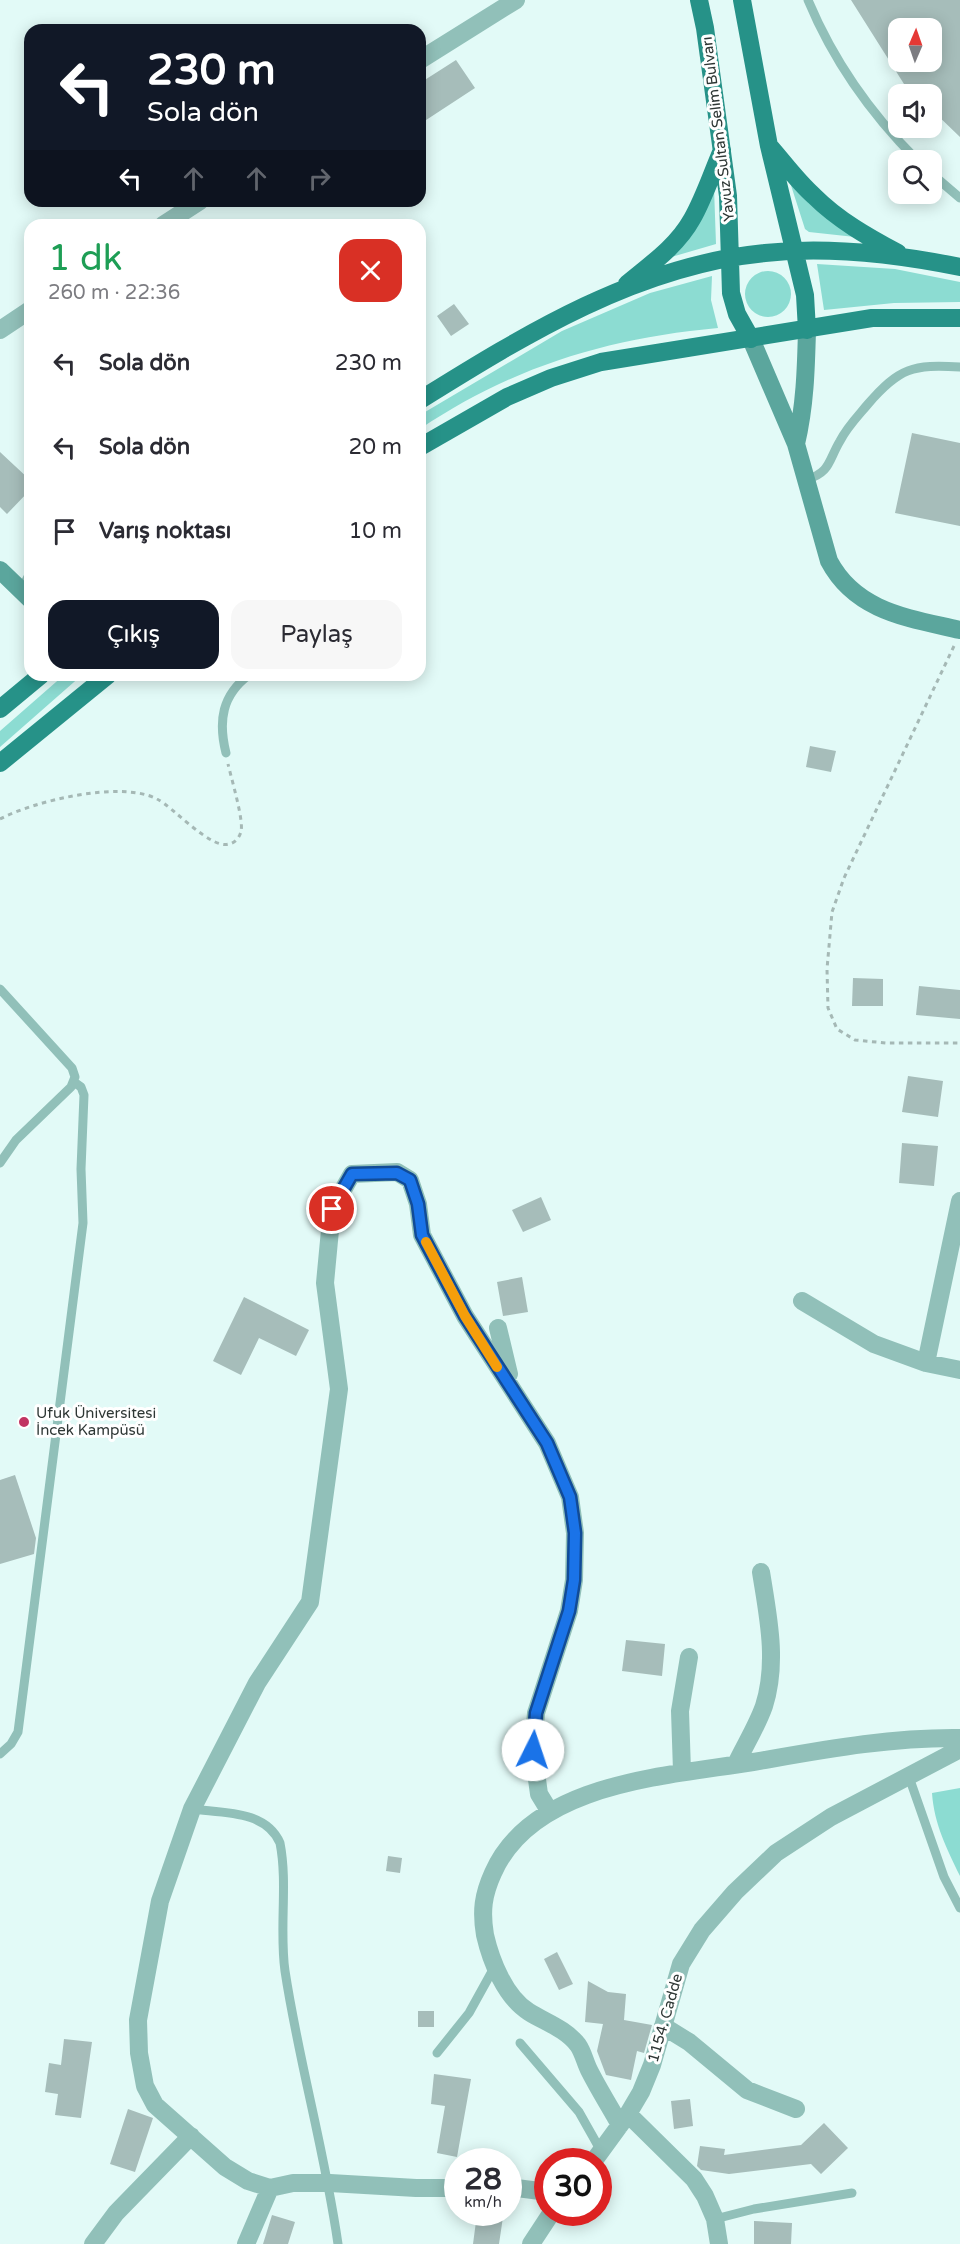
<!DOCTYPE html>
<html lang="tr">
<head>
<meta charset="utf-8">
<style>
	body { margin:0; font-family:"Varela Round",sans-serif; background:#f7f7f7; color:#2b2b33; height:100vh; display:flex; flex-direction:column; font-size:22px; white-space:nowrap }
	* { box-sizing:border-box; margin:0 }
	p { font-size:20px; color:#7c7c81 }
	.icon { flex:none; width:33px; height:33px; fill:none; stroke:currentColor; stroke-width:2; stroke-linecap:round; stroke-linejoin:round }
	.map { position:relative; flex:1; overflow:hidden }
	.drawer { position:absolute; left:24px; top:219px; width:402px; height:462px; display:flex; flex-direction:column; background:#fff; border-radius:18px; box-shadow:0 3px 15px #0003 }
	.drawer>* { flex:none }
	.guide { position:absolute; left:24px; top:24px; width:402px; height:183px; border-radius:18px; box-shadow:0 3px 15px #0003; background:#111827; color:#fff; overflow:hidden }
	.needle { width:39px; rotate:2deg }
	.controls { position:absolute; left:888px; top:18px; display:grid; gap:12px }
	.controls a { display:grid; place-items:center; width:54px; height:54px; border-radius:12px; background:#fff; box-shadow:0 3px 15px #0003; font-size:30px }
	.speed { position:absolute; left:444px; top:2148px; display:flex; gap:12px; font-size:30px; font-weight:700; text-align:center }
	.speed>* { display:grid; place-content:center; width:78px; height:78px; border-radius:50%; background:#fff; box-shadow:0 3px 15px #0003; line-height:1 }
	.speed small { font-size:15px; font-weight:400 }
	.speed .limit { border:9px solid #d22; background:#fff; color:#111 }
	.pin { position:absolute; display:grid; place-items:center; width:51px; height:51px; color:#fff; margin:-26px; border:3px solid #fff; border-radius:50%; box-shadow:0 2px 6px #0007 }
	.me { position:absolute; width:66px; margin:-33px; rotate:4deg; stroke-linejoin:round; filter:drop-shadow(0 0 4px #0008) }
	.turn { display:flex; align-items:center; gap:21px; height:126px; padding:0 24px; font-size:27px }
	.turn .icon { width:78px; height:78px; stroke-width:2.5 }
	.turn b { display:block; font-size:42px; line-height:51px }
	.lanes { display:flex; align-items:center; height:57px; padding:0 24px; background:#0003; justify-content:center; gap:30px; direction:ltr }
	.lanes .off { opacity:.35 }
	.round { display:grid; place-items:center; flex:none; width:63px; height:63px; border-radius:18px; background:#f7f7f7 }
	.overview { display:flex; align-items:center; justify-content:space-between; height:102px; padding:0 24px }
	h1 { font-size:36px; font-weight:600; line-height:45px; color:#1e9e55 }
	.primary-button { display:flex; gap:12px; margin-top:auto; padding:12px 24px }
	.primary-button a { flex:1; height:69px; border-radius:18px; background:#111827; color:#fff; font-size:24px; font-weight:600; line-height:69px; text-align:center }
	.primary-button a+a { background:#f7f7f7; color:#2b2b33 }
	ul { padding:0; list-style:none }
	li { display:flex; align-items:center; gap:18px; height:84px; padding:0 24px }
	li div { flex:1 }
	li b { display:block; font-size:22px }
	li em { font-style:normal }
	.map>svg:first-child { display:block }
</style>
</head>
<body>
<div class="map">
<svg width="960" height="2244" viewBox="0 0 960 2244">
	<rect width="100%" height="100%" fill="#e2faf7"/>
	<path fill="#8cdcd2" d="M788,176L855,237L809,232L805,229Z
		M714,188L716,244L668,258Z
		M817,264L895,269L960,282V302L894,303L824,310Z
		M745 294a23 23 0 1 1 46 0a23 23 0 1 1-46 0Z
		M712,276L711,300L718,328C608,338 512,367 420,429V415L562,331L650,293Z
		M64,675H82L0,747V731Z
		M960,1788V1876C947,1849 934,1824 932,1793Z"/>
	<path fill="#a6bdba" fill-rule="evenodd" d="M851,0H960V137L932,110V94H916L904,84ZM898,28H932V62H898Z
		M456,60L475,88L420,124V83Z
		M454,304L469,324L451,336L437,316Z
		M912,433L960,443V526L895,513Z
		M0,452L30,480V490L7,514L0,507Z
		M810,746L836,751L831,772L806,767Z
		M853,978L883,979V1006H852Z
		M919,986L960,990V1019L916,1015Z
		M908,1076L943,1081L938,1117L902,1112Z
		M902,1143L938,1146L934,1186L899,1183Z
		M541,1197L551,1220L523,1232L512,1210Z
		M522,1277L528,1312L503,1316L497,1282Z
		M244,1297L309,1330L296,1356L259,1338L241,1375L213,1361Z
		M15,1475L36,1538L34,1554L0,1564V1480Z
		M626,1640L665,1644L662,1676L622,1671Z
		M388,1856L402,1858L400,1873L386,1871Z
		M557,1952L573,1984L559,1990L544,1959Z
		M588,1981L608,1992L626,1994L624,2020L652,2025L644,2053L637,2051L631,2080L606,2075L597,2051L603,2024L585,2022Z
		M418,2011H434V2027H418Z
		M64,2039L92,2042L81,2118L55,2115L58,2094L45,2092L49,2063L61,2065Z
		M434,2074L471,2079L457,2157L437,2153L445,2106L431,2104Z
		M690,2099L693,2126L674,2129L671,2101Z
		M128,2109L153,2118L135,2172L110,2164Z
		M824,2123L848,2148L821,2174L811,2164L729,2174L701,2170L697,2166L700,2146L725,2149L724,2155L801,2145Z
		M477,2214L503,2217L499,2244H473Z
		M272,2215L295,2222L288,2244H263Z
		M754,2221L792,2223L791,2244H754Z"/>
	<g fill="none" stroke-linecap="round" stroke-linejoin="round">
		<path stroke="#a5b8b5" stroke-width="3" stroke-dasharray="4.5 4.5" stroke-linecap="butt" d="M954,646L844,878L832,912L827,969L828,1008L837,1029L855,1040L886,1043H960
			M0,819C34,801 121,780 157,799C173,807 211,850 229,844C235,843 240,837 241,831C244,821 231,777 228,764"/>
		<path stroke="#91c0b9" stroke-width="9" d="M808,0C833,60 871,114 917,160
			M932,174L960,198
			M806,480C831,472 828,461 840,441C847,427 858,416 868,404C899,368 913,364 960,367
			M21,590L30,573
			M226,753C218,721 222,695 249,675
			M0,989L72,1068L75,1077L71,1087L16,1140L0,1163
			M0,1754L11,1744L18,1732L83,1223L81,1169L84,1095L81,1087L74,1082
			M909,1777L944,1877L960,1908
			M192,1809C222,1813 266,1810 280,1843C288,1884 279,1929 285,1971C299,2063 325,2152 338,2244
			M520,2043L579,2112L601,2151
			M437,2053L469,2013L495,1966
			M715,2219L754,2209L852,2193"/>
		<path stroke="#91c0b9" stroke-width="18" d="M420,60L516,0
			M163,225L200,201
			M0,330L30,310
			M802,1301L874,1344L926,1363L960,1370
			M498,1328L509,1374
			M926,1363L960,1201
			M736,1764C745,1745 757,1726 764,1706C778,1662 768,1616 761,1572
			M682,1771L680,1711L689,1657
			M663,2026L689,2042L747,2090L796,2109
			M628,2114L694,2179L705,2196L715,2219L719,2244
			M620,2125C610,2107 598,2088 589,2070C585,2062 583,2052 578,2045C566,2029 545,2022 529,2012C505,1997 491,1961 485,1935C481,1911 483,1895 493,1873C533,1782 668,1776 753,1762C822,1750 890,1737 960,1738
			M593,2162L628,2114L641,2092L652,2065L681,1964L702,1930L735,1892L776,1853L831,1817L960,1749
			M508,2187L548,2192
			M458,2188H416L330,2183H293L270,2188L248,2181L225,2167L155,2105L145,2086L139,2053L138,2020L160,1901L192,1809L257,1683L310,1602L339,1389L325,1283L332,1209L352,1174L397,1172L410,1180L418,1204L422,1235L465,1316L547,1443L570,1497L575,1533L574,1580L569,1611L536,1713L533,1750L539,1794L550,1812
			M93,2244L116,2213L191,2136
			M246,2244L270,2188
			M531,2244L552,2212"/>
		<path stroke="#5ba69d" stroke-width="18" d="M751,339L796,444L829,561C856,612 909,618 960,630
			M796,444C805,406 806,369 807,330
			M0,570L30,599"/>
		<path stroke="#269288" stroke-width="18" d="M699,0L705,28L728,196L731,293L737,314L751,339
			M742,0L769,146L805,295L807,330
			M771,148C785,164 798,182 814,196C838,220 868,237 898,253
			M627,284C651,264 677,246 692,219C704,198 712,173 722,150
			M420,400C526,334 638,265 765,253C830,246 896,254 960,267
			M420,447L507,397L551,378L601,362L872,318H960
			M0,709L41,675
			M0,763L108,675"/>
	</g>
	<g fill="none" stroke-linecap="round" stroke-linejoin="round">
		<g stroke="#114b97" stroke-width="15">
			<path id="route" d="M332,1209L352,1174L397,1173L410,1180L418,1204L422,1235L465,1316L547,1443L570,1497L575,1533L574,1580L569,1611L536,1713L533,1750"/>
		</g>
		<use href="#route" stroke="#1a73e8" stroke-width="10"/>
		<path stroke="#f59e0b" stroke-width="10" d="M426,1242L465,1316L497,1367"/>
	</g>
	<circle fill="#c13462" stroke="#fff" stroke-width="2" cx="24" cy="1422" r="6"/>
	<g text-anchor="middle" stroke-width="6" stroke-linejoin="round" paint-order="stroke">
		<g font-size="15" fill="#2e3735" stroke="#fff">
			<text transform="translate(718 129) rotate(-97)" y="5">Yavuz Sultan Selim Bulvarı</text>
			<text transform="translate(665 2018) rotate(-74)" y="5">1154. Cadde</text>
		</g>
		<g font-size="15" fill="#2e3735" stroke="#fff" text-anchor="start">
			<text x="36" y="1418">Ufuk Üniversitesi<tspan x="36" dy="17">İncek Kampüsü</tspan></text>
		</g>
	</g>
</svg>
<div class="controls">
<a><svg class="needle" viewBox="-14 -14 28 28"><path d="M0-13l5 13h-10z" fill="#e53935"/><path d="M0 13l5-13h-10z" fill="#7c7c81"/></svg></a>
<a><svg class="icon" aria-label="sound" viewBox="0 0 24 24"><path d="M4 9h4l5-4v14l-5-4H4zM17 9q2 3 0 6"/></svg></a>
<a><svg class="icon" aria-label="search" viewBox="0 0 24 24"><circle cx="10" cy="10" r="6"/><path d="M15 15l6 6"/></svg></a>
</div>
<div class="speed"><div>28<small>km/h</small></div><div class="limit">30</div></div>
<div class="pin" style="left:332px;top:1209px;background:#d93025"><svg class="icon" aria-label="arrive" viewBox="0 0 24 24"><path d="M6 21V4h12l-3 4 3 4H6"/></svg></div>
<svg class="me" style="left:533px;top:1750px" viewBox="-20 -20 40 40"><circle r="19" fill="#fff"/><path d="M0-13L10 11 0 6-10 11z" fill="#1a73e8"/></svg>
<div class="guide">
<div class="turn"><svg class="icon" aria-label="left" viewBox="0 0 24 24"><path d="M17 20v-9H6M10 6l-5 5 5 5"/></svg><div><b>230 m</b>Sola dön</div></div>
<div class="lanes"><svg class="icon" aria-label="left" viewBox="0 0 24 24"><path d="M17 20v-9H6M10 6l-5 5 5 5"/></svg><svg class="icon off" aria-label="ahead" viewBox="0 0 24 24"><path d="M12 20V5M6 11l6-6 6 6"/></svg><svg class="icon off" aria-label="ahead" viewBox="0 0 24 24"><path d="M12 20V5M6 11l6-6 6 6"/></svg><svg class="icon off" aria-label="right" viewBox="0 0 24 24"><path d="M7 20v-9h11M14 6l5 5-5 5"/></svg></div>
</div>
<section class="drawer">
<div class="overview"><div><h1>1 dk</h1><p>260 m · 22:36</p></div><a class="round" style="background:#d93025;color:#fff"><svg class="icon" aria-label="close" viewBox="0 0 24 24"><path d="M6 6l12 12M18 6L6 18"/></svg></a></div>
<ul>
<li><svg class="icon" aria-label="left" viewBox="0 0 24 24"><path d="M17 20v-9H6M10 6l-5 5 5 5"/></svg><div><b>Sola dön</b></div><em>230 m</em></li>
<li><svg class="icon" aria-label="left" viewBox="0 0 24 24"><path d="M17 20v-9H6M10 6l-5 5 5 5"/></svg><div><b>Sola dön</b></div><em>20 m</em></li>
<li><svg class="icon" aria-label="arrive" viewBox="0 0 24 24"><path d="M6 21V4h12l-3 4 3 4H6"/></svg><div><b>Varış noktası</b></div><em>10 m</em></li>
</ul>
<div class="primary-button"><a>Çıkış</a><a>Paylaş</a></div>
</section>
</div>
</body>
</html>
